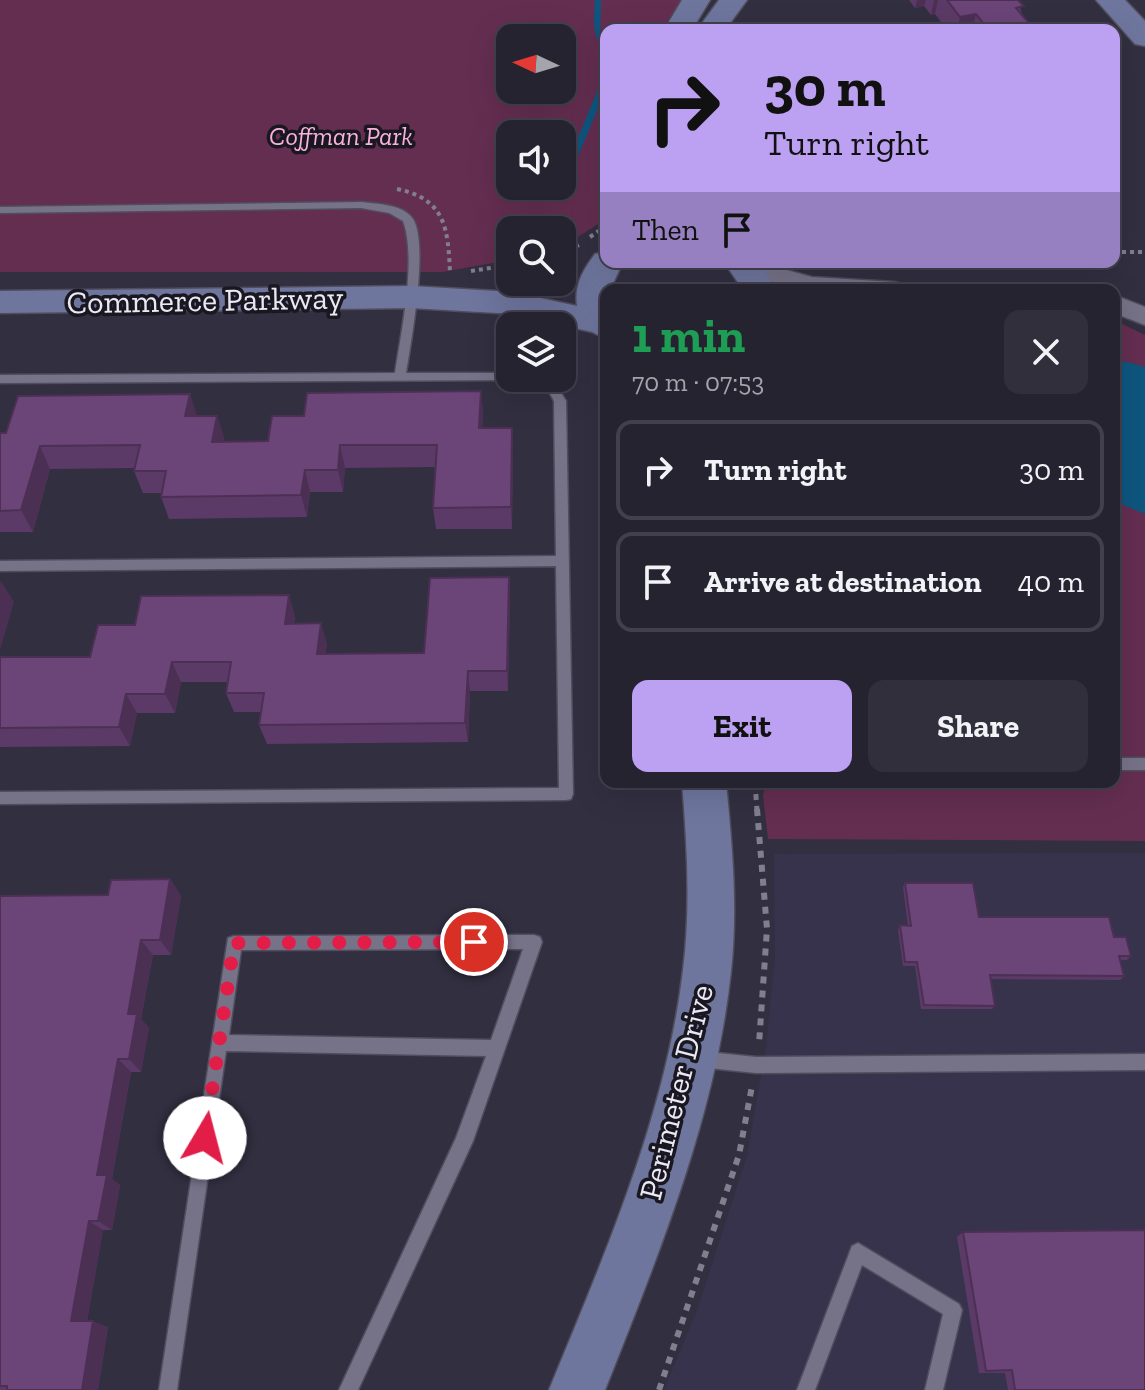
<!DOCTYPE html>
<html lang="en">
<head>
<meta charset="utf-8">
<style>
	body { margin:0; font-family:"Zilla Slab",serif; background:#322f3d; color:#f1f3f6; height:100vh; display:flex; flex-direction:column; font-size:30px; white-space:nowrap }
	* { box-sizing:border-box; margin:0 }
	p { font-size:26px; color:#a4a4ab }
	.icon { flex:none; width:44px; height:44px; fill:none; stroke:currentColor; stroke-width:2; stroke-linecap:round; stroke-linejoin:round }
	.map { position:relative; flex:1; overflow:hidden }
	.panel { position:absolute; left:600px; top:284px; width:520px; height:504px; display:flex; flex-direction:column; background:#262331; border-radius:16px; box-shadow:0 8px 32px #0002,0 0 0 2px #42404d }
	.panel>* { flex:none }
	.hud { position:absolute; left:600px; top:24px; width:520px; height:244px; border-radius:16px; box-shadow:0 8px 32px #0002,0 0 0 2px #42404d; background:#bca0f2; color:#111; overflow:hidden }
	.needle { width:52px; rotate:274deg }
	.buttons { position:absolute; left:496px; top:24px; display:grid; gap:16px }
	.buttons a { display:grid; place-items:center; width:80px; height:80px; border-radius:16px; background:#262331; box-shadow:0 8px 32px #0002,0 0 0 2px #42404d; font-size:40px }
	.pin { position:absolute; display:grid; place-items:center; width:68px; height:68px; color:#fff; margin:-34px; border:4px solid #fff; border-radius:50%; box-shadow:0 2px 8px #0007 }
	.me { position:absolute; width:88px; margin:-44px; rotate:8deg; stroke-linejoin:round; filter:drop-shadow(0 0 6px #0008) }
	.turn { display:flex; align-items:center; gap:28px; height:168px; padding:0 32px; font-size:36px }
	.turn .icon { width:104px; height:104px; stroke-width:2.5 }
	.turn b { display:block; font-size:56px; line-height:68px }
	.then { display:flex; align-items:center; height:76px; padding:0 32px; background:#0003; gap:16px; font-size:30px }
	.round { display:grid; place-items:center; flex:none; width:84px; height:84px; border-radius:16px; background:#322f3d }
	.headline { display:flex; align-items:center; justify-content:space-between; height:136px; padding:0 32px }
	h1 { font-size:48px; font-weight:700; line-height:60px; color:#1e9e55 }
	.primary-button { display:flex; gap:16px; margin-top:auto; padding:16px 32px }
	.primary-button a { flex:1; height:92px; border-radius:16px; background:#bca0f2; color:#111; font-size:32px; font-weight:700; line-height:92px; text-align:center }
	.primary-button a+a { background:#322f3d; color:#f1f3f6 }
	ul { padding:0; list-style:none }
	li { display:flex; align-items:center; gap:24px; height:100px; margin:0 16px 12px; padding:0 16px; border:4px solid #42404d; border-radius:16px }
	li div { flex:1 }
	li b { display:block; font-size:30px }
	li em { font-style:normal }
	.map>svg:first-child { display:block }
</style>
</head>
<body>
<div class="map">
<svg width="1145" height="1390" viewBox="0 0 1145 1390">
	<rect width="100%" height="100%" fill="#322f41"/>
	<path fill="#38334c" d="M1145,853V1390H664L698,1308L747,1156L766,1048L775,958L774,854Z"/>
	<path fill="#642e51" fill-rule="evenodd" d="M0,0H682L661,30H606V219L562,247V230H510V260L442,272H0ZM510,38H562V90H510ZM510,134H562V186H510Z
		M1114,320L1145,335V841L768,839L763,795L767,782H1114Z"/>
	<path fill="#0e567f" d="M1127,362L1145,367V514L1114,501V491L1122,472L1114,442V363Z"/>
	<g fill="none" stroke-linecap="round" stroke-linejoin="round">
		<path fill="#0e567f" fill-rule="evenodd" d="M595,0H601L600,32L606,43V51C591,37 594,19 595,0Z
			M606,79V89L571,173H565L564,171L597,92L603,81Z"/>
		<g stroke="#504d5d" stroke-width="3">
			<path id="lane" d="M361,202C377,204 403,204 413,219C429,244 411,342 406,373H510V378H515L514,380L0,383V375L395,373C401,333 417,259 403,221L389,213L361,208L0,213V207Z
				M524,378C548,378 554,380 566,401L573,794L571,799L566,800L0,804V792L559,788L556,566L0,571V561L556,556L554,401L548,390L526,381Z
				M1114,758H1145V770H1114Z
				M534,935L540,937L542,942L473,1141L358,1390H339L456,1138L486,1056L226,1051L177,1390H159L228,938L234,936ZM523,949L491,1040L229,1035L241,950Z
				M699,1051L756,1057L1145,1054V1070L756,1073L699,1067L693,1065L691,1059L693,1053Z
				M858,1243L959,1304L962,1310L943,1390H925L943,1314L862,1265L815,1390H797L852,1246Z"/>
		</g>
		<g stroke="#504d5d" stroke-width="3">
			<path id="street" d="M738,262H757L812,277L894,282L902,284L906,290H801L739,272L735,267Z
				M1114,295L1145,307V325L1114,313Z"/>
		</g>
		<g stroke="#504d5d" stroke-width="3">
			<path id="secondary" d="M682,0H710L692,30H664Z
				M719,0H747L725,30H697Z
				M1096,0H1125L1145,21V46L1135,44Z
				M606,252V262H623L610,290H606V339L592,332L513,314L411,308L0,313V291L411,286L513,292L577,306C574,285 583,270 595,254Z
				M724,262H759L777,290H743Z
				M682,782H726C732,845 738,908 731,971C716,1115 658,1256 605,1390H549C604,1256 666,1115 683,970C691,907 687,844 682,782Z"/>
		</g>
		<path stroke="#817f8e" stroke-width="4" stroke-dasharray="4 4" stroke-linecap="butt" d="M397,189C446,199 448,229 450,273
			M590,237L606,226
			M1114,252H1145
			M562,253L579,245
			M471,271L510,265"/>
		<path stroke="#817f8e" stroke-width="5" stroke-dasharray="6 6" stroke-linecap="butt" d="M1114,708L1117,720
			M755,782L757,811"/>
		<path stroke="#817f8e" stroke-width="6" stroke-dasharray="7 7" stroke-linecap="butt" d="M757,809L767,929L759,1044
			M659,1390L739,1155L752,1086"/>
		<use href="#lane" fill="#767389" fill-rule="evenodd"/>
		<use href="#street" fill="#767389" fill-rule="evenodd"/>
		<use href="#secondary" fill="#6f769e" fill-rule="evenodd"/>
	</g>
	<path fill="#5c3a67" d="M909,0H1018L1022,14L1035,30H947L935,14L931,15L924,6L915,8Z
		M481,391L483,413L482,428H512L513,450L512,529H436L433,508L435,467L345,468L343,492H310L307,517L169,519L161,497L162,493H143L134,471V468L50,469L33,532H0V433L197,416H217L224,438L223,441H268L304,416Z
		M509,577L510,598L508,691H470L468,742L267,744L259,725L261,712H234L226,693L228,682H181L175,713H137L130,746L0,747V657H90L135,625L295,616L294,624L327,644L325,654L424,653Z
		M170,879L181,896L171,955H153L141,1019L149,1028L141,1072H131L112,1179L120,1185L112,1230H103L87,1321L108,1327L98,1390H0V896L108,895Z
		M905,883L979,917L1114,937L1131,956L1127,960H1120L1124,976L1120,980L990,979L995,1006L992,1009H921L915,966H903L898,930L900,925L908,926L903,887Z
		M963,1232L1145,1390H1008L1005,1373H979L957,1237Z"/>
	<path fill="#4b3054" d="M917,0H926L924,6L915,8Z
		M934,0H938L935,14L931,15Z
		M976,14L972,30H957L960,17Z
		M481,391L483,413L481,450L479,428Z
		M190,394L197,416H185Z
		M217,416L224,438L219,464L212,442Z
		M512,428L513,450L512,529L511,507Z
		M340,445L345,468L343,492L338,470Z
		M40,446L50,469L33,532L21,510Z
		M305,470L310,492L307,517L301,495Z
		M509,577L510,598L508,691L507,671Z
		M1,581L14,602L0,650V584Z
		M289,595L295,616L291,644L285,624Z
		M321,623L327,644L323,674L317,654Z
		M172,662L181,682L175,713L165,694Z
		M468,671L470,691L468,742L465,723Z
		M126,694L137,713L130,746L119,727Z
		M170,879L181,896L171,955L160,940Z
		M141,940L153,955L141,1019L149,1028L141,1072L129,1059L128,1014Z
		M118,1059L131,1072L112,1179L120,1185L112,1230L98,1221L97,1175Z
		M89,1221L103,1230L86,1327L71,1321Z
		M93,1321L108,1327L98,1390H82Z"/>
	<path fill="#6b4478" stroke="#4b3054" stroke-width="2" d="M947,0H1018L1024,6L1016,8L1035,30H989L976,14L960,17Z
		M481,391L479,428H512L511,507L433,508L437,445H340L338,470H305L301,495L161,497L166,471H134L140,445L40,446L21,510L0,511V433H6L18,396L190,394L185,416H217L212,442L268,441L272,416H304L307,393Z
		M509,577L507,671H468L465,723L259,725L264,693H226L231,662H172L165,694H126L119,727L0,728V657H90L98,625H135L141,596L289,595L285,624L321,623L317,654L424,653L430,578Z
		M170,879L160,940H141L128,1014H137L129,1059H118L97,1175H107L98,1221H89L71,1321H93L82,1390H7V1386H0V896L108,895L111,880Z
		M905,883H973L979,917H1109L1114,937H1126L1131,956H1119L1124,976L990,975L995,1006L924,1005L917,962H905L900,925L911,926Z
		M1145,1230V1390H1015L1012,1370L986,1371L963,1232Z"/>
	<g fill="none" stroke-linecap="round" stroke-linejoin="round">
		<path stroke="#e11d48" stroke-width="14" stroke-dasharray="0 25.2" d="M205,1138L234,943L474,942"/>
	</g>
	<g text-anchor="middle" stroke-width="7" stroke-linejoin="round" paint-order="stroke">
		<g font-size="26" font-style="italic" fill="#f9b1dc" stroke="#191821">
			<text x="341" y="145">Coffman Park</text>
		</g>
		<g font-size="32" fill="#e9e8f4" stroke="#191821">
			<text transform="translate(205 300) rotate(-1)" y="11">Commerce Parkway</text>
			<text transform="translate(676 1092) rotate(-76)" y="11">Perimeter Drive</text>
		</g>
	</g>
</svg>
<div class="buttons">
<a><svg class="needle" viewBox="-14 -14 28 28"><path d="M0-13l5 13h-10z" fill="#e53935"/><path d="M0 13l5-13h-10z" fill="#a4a4ab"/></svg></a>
<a><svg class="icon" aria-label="sound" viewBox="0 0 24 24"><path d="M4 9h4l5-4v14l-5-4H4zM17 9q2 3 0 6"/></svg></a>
<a><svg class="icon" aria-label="search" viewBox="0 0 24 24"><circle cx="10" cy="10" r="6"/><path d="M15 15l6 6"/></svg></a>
<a><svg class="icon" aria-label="layers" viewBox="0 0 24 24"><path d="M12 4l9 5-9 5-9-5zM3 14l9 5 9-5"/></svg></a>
</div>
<div class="pin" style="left:474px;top:942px;background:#d93025"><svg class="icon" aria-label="arrive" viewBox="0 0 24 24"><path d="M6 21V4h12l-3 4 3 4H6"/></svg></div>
<svg class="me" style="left:205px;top:1138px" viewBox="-20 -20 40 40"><circle r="19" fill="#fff"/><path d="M0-13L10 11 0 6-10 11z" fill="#e11d48"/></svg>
<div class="hud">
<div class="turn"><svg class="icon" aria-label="right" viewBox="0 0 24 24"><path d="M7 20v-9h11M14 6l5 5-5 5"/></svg><div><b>30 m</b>Turn right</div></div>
<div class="then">Then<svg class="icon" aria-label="arrive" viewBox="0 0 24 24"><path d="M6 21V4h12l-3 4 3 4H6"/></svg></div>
</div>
<section class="panel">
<div class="headline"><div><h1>1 min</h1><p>70 m · 07:53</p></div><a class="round"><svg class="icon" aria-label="close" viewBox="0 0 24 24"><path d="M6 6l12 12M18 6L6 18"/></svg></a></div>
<ul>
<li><svg class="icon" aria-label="right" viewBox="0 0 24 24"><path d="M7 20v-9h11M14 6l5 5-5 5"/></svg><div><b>Turn right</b></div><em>30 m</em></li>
<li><svg class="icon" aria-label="arrive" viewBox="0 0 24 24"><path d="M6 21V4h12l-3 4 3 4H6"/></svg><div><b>Arrive at destination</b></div><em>40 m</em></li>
</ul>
<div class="primary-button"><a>Exit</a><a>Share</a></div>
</section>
</div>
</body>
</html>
